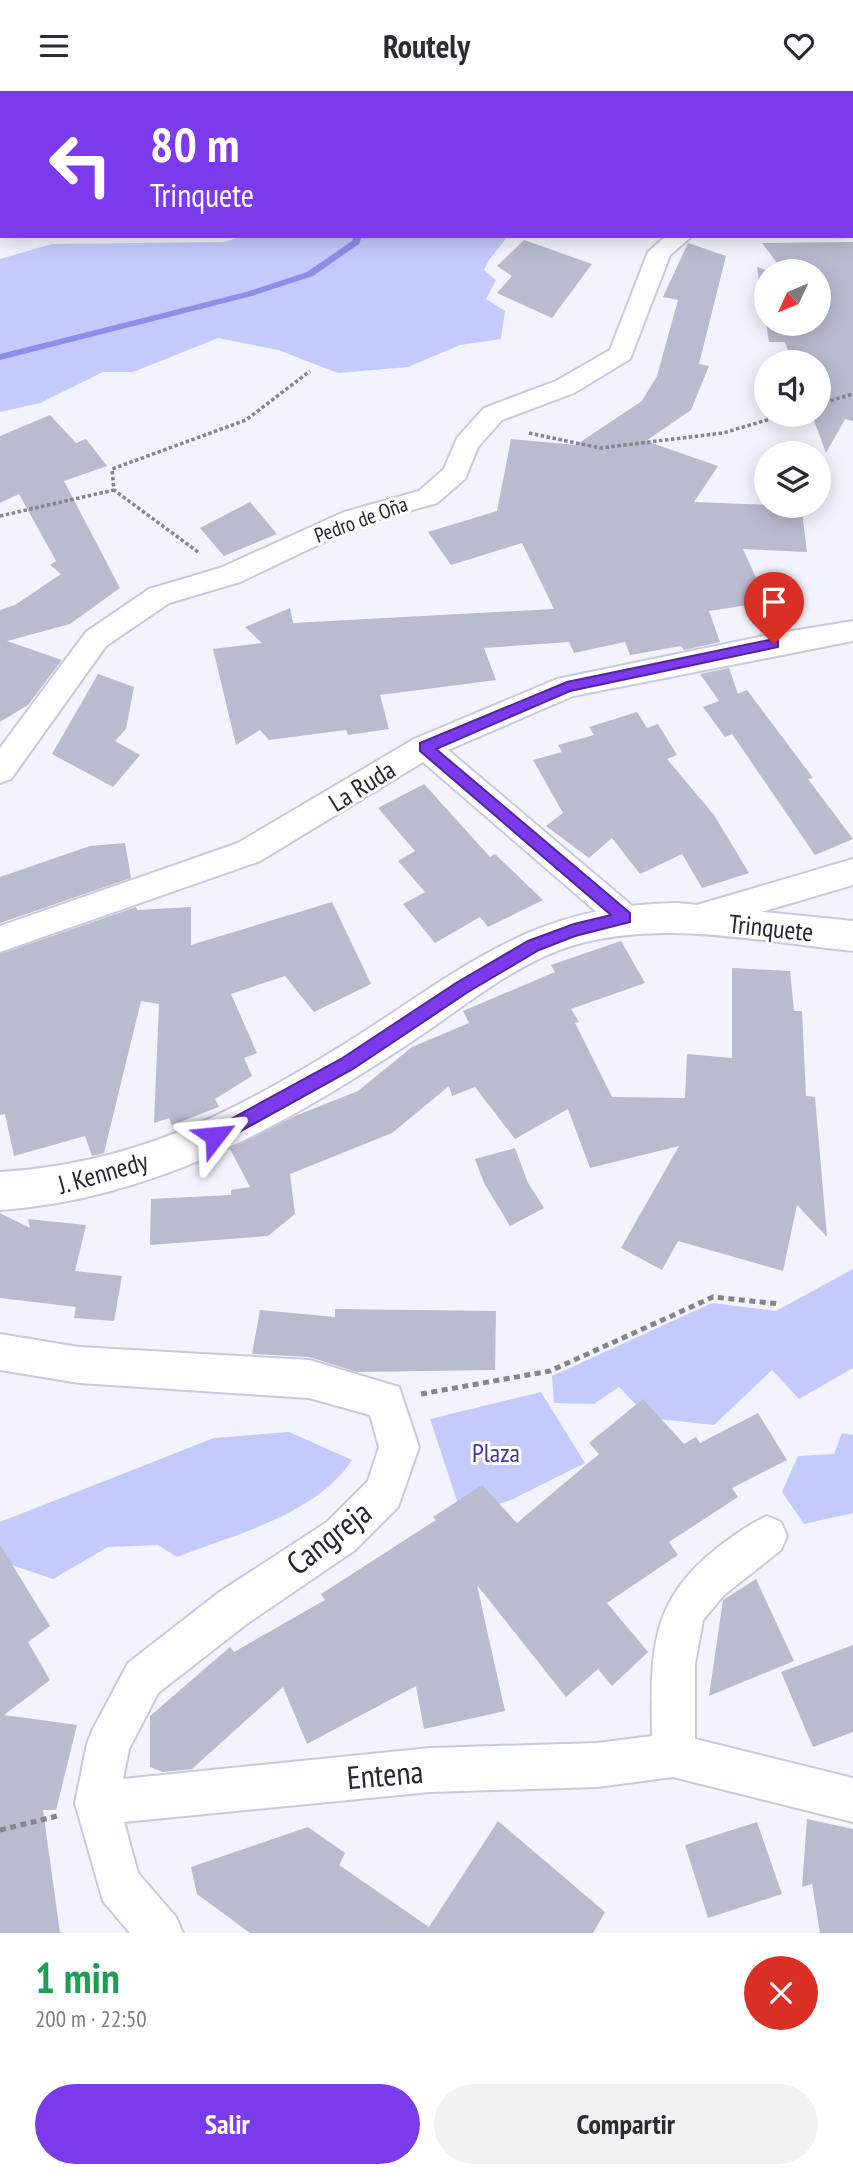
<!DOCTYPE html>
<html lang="es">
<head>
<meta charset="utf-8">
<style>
	body { margin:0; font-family:"PT Sans Narrow",sans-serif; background:#f2f2f3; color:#2b2b33; height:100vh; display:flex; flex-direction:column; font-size:26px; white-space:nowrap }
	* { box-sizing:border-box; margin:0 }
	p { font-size:23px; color:#7c7c81 }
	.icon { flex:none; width:38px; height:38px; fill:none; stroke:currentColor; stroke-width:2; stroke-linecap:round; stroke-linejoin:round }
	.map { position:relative; height:1842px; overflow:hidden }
	.drawer { display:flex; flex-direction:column; background:#fff; flex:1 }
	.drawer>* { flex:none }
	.top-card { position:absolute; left:0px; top:0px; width:854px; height:147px; box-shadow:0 4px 18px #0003; background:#7c3aed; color:#fff; overflow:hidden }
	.needle { width:46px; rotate:226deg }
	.controls { position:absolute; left:754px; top:168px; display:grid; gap:14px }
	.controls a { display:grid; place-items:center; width:77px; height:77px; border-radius:50%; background:#fff; box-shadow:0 4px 18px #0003; font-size:35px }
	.pin { position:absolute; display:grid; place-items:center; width:60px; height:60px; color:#fff; margin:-72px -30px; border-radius:50% 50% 50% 0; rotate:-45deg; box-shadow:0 0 7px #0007 }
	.pin .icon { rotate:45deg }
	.me { position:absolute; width:77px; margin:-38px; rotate:61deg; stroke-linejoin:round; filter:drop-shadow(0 0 5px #0008) }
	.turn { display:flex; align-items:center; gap:24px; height:147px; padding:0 35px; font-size:32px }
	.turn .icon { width:91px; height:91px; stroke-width:2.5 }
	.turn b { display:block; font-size:49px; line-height:60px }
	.round { display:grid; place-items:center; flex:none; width:74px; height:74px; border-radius:37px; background:#f2f2f3 }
	.headline { display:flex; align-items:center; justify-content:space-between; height:119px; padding:0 35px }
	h1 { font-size:42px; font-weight:700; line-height:52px; color:#1e9e55 }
	.primary-button { display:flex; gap:14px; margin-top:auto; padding:14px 35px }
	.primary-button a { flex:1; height:80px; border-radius:42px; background:#7c3aed; color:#fff; font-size:28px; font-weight:700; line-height:80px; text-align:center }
	.primary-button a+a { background:#f2f2f3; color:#2b2b33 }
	header { display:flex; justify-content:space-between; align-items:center; height:91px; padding:0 35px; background:#fff; font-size:32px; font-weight:700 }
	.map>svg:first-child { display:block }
</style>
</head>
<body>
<header><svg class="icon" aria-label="menu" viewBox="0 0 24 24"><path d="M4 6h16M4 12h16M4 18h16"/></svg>Routely<svg class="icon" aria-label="heart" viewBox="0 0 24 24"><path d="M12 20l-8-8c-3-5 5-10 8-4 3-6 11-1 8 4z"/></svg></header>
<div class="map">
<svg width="853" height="1842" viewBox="0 0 853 1842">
	<rect width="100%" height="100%" fill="#f2f3fc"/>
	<path fill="#c5cafd" d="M393,0H853V51L852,2H388Z
		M244,145H508L489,169L484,179L496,189L486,208L505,220L501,248L460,254L408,276L338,282L278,259L218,247L133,281H103L40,312L0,321V168L52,153L224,151Z
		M853,1178V1277L799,1308L772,1279L714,1334L649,1327L619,1296L594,1313L554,1312L552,1285L712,1212L776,1220Z
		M541,1301L585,1372L511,1409L462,1425L430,1328Z
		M289,1341L352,1369C316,1424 235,1443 177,1466L158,1454L108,1456L53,1488L0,1470V1431L214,1347Z
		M842,1342L853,1344V1422L804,1433L782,1401L798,1365L834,1363Z"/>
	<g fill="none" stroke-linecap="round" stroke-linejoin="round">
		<path fill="#8b8fe7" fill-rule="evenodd" d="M448,0H461L459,2H447Z
			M852,21H853V25H852Z
			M354,145H362L359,153L313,185L252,205L0,269V263L246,201L307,181L352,150Z"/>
	</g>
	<path fill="#b9bbcf" d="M524,149L592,173L552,227L497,202L512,185L497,175Z
		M853,151V330L845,328L826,362L812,324H819V271H792L785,251H769L757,176L769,180L766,233H819V180H783L762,152Z
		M688,152L726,165L699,273L709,275L691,319L646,350L718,375L694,411L797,415L793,422L802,421L807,461L743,458L767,511L709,520L720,551L684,559L681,555L630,564L625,551L574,562L569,551L484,557L496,589L380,604L389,638L348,644L346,639L269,649L260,639L236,654L213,558L262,552L245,536L290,517L293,532L554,518L522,452L451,474L428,441L497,420L511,348L576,354L642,310L657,285L678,209L663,206Z
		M50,324L76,352L86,348L107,375L64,390L120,497L70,533L7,550L62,569L28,614L0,631V519L15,514L61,483L50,474L56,470L19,403L0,412V345Z
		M250,411L277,443L224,465L200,437Z
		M729,577L738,603L747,599L813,687L808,688L853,748L815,764L732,643L725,646L703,616L719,610L700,583Z
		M98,583L134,596L126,638L115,650L140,664L113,696L52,663Z
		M637,621L647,637L658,633L677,664L667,668L714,724L749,782L702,797L682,763L640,783L612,747L589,767L546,735L563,722L533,669L562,661L558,654L594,644L589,636Z
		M424,693L490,766L495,763L543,809L488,836L480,826L435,852L403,813L425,801L398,770L415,760L378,717Z
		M125,752L131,787L0,832V786L90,755Z
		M332,811L371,893L314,921L285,885L231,903L257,962L244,967L252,985L215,1008L219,1016L172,1034L169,1027L154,1032L159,913L141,910L104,1062L92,1065L85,1045L14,1065L5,1023L0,1024V863L136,816L137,819L191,816V854Z
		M621,850L645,892L571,918L579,931L575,932L612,1006L685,1007L687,963L732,967V877L790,880L794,920H802L806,1005L815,1006L827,1146L797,1114L783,1180L678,1150L662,1179L621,1157L679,1055L590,1077L568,1018L515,1048L475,996L452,1005L449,995L392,1042L290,1083L295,1123L268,1145L150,1154L151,1108L231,1104V1099L250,1096L230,1058L295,1025L358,1000L412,956L469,932L463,920L555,881L551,874Z
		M515,1057L528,1092L544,1117L510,1135L484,1092L475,1068Z
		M0,1122L30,1137L28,1128L86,1134L75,1180L122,1185L114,1230L74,1227L76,1216L0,1207Z
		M335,1218L496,1220L495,1279L357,1281L309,1266L252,1263L260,1219L335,1226Z
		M643,1308L684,1353L696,1346L700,1352L758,1322L787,1369L732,1397L738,1406L669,1451L678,1464L607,1512L648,1561L612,1595L598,1578L566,1606L477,1494L505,1620L424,1638L416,1595L307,1653L283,1596L192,1678L163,1681L150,1676V1625L230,1556L234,1561L325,1509L321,1503L436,1429L433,1426L482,1394L517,1432L599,1363L589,1352Z
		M0,1454L50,1535L28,1551L50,1589L4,1624L77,1634L56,1719H43L60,1842H0Z
		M756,1488L794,1570L709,1605L723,1509Z
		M853,1554V1641L813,1656L781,1581Z
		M807,1728L853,1738V1842H820L812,1793L802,1796Z
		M498,1730L605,1821L593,1842H250L197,1803L191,1776L308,1736L345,1762L339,1774L429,1836Z
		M757,1731L782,1803L708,1827L685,1754Z"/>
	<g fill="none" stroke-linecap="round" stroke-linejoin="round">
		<g stroke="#c7cade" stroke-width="4">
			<path id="street" d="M236,0H261L235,2Z
				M2,87V101L0,102V88Z
				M852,99H853V113H852Z
				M666,145H692L670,164L630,268L574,302L502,329L478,356L465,388L437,412L362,433L240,491L169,512L106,555L11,688L0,692V657L86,541L149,498L220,477L344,421L419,400L444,378L457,347L484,317L556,290L610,259L648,161Z
				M853,530V550L573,605L448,659L636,818L641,827L636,836L625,840L614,836L423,671L260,770L0,861V835L238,752L414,648L557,588L774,543Z
				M853,768V794L690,842L679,838L674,829L679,820L690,816Z
				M0,1243L79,1256L309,1269L399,1296L419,1356L398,1416L355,1459L248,1532L158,1602L129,1658L123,1688L430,1657L597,1652L652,1645C651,1563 648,1512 717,1457C733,1445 749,1433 767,1425L781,1431L787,1445L781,1459L724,1504L703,1529L695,1573V1648L853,1687V1731L673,1686L597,1696L430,1701L124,1731L138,1782L176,1826L183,1842H130L103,1810L75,1712L87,1653L93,1638L128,1572L218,1502L327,1431L368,1390L379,1356L370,1324L309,1307L79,1292L0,1279Z"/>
		</g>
		<g stroke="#c7cade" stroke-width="4">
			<path id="secondary" d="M678,812L853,830V860C762,851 665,828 574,854C514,872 463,917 411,951C283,1035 155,1108 0,1119V1081C134,1073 231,1023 343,954C463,879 528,814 678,812Z"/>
		</g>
		<path stroke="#84858d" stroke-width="3.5" stroke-dasharray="3.5 2.5" stroke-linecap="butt" d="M819,313L853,303
			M529,342L600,357L723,342L784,324
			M0,425L114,399
			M198,461L114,399L112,378L246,329L310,280"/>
		<path stroke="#84858d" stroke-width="5" stroke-dasharray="6 4.5" stroke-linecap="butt" d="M421,1303L550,1280L713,1206L780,1213
			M0,1739L57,1725"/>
		<use href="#street" fill="#fff" fill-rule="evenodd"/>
		<use href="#secondary" fill="#fff" fill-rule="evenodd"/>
	</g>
	<path fill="#7c3aed" stroke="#51269a" stroke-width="2" d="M774,548L778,549V556L570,600L436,658L630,822V831L575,845L539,859L468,901L353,978L221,1051H209V1040L341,968L456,892L528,850L574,833L611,824L420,660V652L567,591Z"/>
	<g text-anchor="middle" stroke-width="6" stroke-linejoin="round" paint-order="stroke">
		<g font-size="21" fill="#25262e" stroke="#fff">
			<text transform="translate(361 429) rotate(-20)" y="7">Pedro de Oña</text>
		</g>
		<g font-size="26" fill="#25262e" stroke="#fff">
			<text transform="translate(362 695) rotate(-32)" y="9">La Ruda</text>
			<text transform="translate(771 837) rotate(6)" y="9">Trinquete</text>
			<text transform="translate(103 1082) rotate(-16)" y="9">J. Kennedy</text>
		</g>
		<g font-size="26" fill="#41399f" stroke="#fff">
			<text x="496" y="1371">Plaza</text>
		</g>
		<g font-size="32" fill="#25262e" stroke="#fff">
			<text transform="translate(329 1447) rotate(-38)" y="11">Cangreja</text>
			<text transform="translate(385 1684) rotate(-5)" y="11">Entena</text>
		</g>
	</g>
</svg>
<div class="controls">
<a><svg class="needle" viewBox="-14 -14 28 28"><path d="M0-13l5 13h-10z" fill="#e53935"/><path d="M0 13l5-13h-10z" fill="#7c7c81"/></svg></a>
<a><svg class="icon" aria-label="sound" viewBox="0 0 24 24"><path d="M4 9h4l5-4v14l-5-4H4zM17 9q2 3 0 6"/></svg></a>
<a><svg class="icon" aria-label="layers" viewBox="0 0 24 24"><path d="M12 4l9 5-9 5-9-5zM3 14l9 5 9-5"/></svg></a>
</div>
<div class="pin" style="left:774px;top:553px;background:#d93025"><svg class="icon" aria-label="arrive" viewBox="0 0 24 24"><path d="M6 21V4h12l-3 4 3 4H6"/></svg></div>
<svg class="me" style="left:215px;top:1045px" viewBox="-20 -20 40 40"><path d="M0-17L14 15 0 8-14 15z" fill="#7c3aed" stroke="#fff" stroke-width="4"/></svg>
<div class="top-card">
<div class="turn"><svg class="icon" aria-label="left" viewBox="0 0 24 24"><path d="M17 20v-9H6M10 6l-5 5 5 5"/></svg><div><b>80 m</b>Trinquete</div></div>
</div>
</div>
<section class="drawer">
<div class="headline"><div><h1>1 min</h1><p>200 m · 22:50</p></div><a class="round" style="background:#d93025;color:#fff"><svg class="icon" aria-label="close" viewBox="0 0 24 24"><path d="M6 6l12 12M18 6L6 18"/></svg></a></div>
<div class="primary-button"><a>Salir</a><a>Compartir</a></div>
</section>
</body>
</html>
